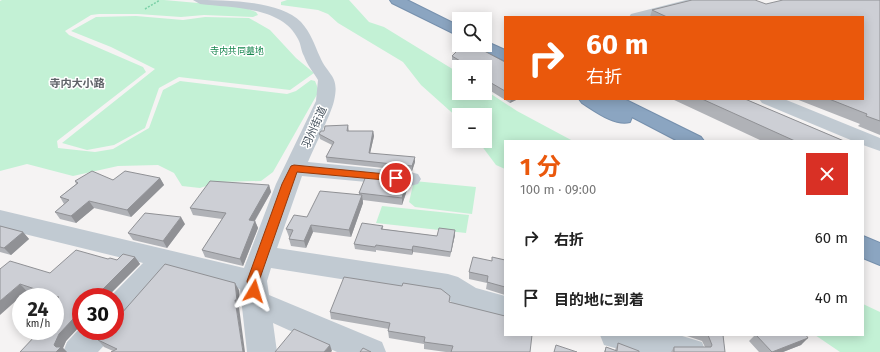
<!DOCTYPE html>
<html lang="ja">
<head>
<meta charset="utf-8">
<style>
	body { margin:0; font-family:"Fira Sans","Noto Sans JP",sans-serif; background:#f6f6f6; color:#222; height:100vh; display:flex; flex-direction:column; font-size:15px; white-space:nowrap }
	* { box-sizing:border-box; margin:0 }
	p { font-size:13px; color:#767676 }
	.icon { flex:none; width:22px; height:22px; fill:none; stroke:currentColor; stroke-width:2; stroke-linecap:round; stroke-linejoin:round }
	.map { position:relative; flex:1; overflow:hidden }
	.panel { position:absolute; left:504px; top:140px; width:360px; height:196px; display:flex; flex-direction:column; background:#fff; border-radius:0px; box-shadow:0 2px 10px #0003 }
	.panel>* { flex:none }
	.hud { position:absolute; left:504px; top:16px; width:360px; height:84px; border-radius:0px; box-shadow:0 2px 10px #0003; background:#ea580c; color:#fff; overflow:hidden }
	.buttons { position:absolute; left:452px; top:12px; display:grid; gap:8px }
	.buttons a { display:grid; place-items:center; width:40px; height:40px; border-radius:0px; background:#fff; box-shadow:0 2px 10px #0003; font-size:20px }
	.speed { position:absolute; left:12px; top:288px; display:flex; gap:8px; font-size:20px; font-weight:700; text-align:center }
	.speed>* { display:grid; place-content:center; width:52px; height:52px; border-radius:50%; background:#fff; box-shadow:0 2px 10px #0003; line-height:1 }
	.speed small { font-size:10px; font-weight:400 }
	.speed .limit { border:6px solid #d22; background:#fff; color:#111 }
	.pin { position:absolute; display:grid; place-items:center; width:34px; height:34px; color:#fff; margin:-17px; border:2px solid #fff; border-radius:50%; box-shadow:0 1px 4px #0007 }
	.me { position:absolute; width:44px; margin:-22px; rotate:7deg; stroke-linejoin:round; filter:drop-shadow(0 0 3px #0008) }
	.turn { display:flex; align-items:center; gap:14px; height:84px; padding:0 16px; font-size:18px }
	.turn .icon { width:52px; height:52px; stroke-width:2.5 }
	.turn b { display:block; font-size:28px; line-height:34px }
	.round { display:grid; place-items:center; flex:none; width:42px; height:42px; border-radius:0px; background:#f6f6f6 }
	.overview { display:flex; align-items:center; justify-content:space-between; height:68px; padding:0 16px }
	h1 { font-size:24px; font-weight:700; line-height:30px; color:#ea580c }
	ul { padding:0; list-style:none }
	li { display:flex; align-items:center; gap:12px; height:60px; padding:0 16px }
	li div { flex:1 }
	li b { display:block; font-size:15px }
	li em { font-style:normal }
	.map>svg:first-child { display:block }
</style>
</head>
<body>
<div class="map">
<svg width="880" height="352" viewBox="0 0 880 352">
	<rect width="100%" height="100%" fill="#f5f3f3"/>
	<path fill="#c3f1d5" d="M2,0H164L243,7L256,12L258,15L253,17L204,15L181,17L138,14H99L91,15L65,31L69,35L143,67L146,72L57,141L58,148L95,152L113,149L149,128L163,90L180,81L287,94L296,91L311,80L315,81L319,91L273,172L261,181L218,182L200,188L182,186L174,173L158,165L118,166L73,176L27,164L0,171V1Z
		M287,0H349L369,22L384,27L459,73V93H485V90L517,111L573,141H505V169L496,165L478,141H485V115H459V119L421,85L403,62L338,23L328,14L318,10L281,5V2Z
		M136,16L183,20L205,17L249,18L270,30L296,58L314,73L290,90L179,77L159,88L145,128L114,145L87,150L62,143L155,69L111,47L71,31L96,17Z
		M414,181L476,187L472,214L415,207L409,202Z
		M382,206L469,215L466,233L376,223Z
		M863,304L880,312V352H840L815,335H863Z"/>
	<g fill="none" stroke-linecap="round" stroke-linejoin="round">
		<g stroke="#7690ad" stroke-width="2">
			<path id="highway" d="M390,0H407L459,26V36L392,3Z
				M485,41L505,50V61L479,48L476,45H485Z
				M579,99H624L701,137L704,141H678L632,117L630,122C614,126 595,111 582,103Z
				M863,236L880,243V265L863,258Z"/>
		</g>
		<path stroke="#7ad0a6" stroke-width="1.5" stroke-dasharray="2 1.5" stroke-linecap="butt" d="M145,9L160,0"/>
		<path fill="#c1cad2" fill-rule="evenodd" d="M193,0C224,0 279,0 301,22C311,33 314,44 320,57C328,76 340,75 334,101C330,117 315,145 308,162L410,172L418,174L421,179L418,184L410,186L302,176L277,248L448,274L458,277L476,288L505,296V322L458,307L442,295L271,268L267,281L269,295L382,342L386,352H337L273,323L277,352H247L240,289L169,270L125,320L115,324V297H110L143,263L0,228V210L244,268L276,184L316,101L318,80C314,73 307,65 304,56C301,51 301,44 298,39C282,6 231,8 200,4Z
			M686,0H708L706,3L652,17H629L631,14Z
			M759,99H784L880,138V151L863,145V141H853L762,103Z
			M81,327V331H112L108,341L98,352H63L67,342Z
			M600,335H679L702,342L706,352H629L604,345Z"/>
		<use href="#highway" fill="#8ba5c1" fill-rule="evenodd"/>
	</g>
	<path fill="#b0b2b7" d="M880,0V135L858,126L860,124L796,99H863V17H650L652,10L766,4Z
		M452,56L505,62V99H518L510,103L486,88V85L485,84V67H459V68L452,64Z
		M672,99H745L844,141H762Z
		M348,125L349,131H373L374,136L370,153L415,162L412,171L327,162L326,157L332,145L320,139L319,134L324,131Z
		M160,178L164,185L131,217L94,208L76,223L60,219L55,212L64,204L60,197L76,184L75,181Z
		M407,180L408,187L402,205L363,200V203L351,237L313,232L306,248L291,246L289,239L290,237H289L286,229L307,217L359,195V193Z
		M269,185L271,192L255,221L258,228L243,266L205,257L202,250L222,219L193,215L190,208Z
		M185,224L167,248L133,240L128,233Z
		M0,226L23,232L29,239L11,255L0,252Z
		M383,226V229L437,236L455,235L450,257L413,252L412,255L376,250V252L355,249L354,244Z
		M135,257L140,264L110,294L81,297V328L80,326L66,341L63,348L67,352H20L33,339L31,338L24,331L55,301V297H45L27,291L0,269L50,273L108,259L117,260Z
		M505,260V295L486,289L487,283L469,279V272L492,261Z
		M239,290L240,307L113,351L104,347L98,340L103,335Z
		M450,302L505,335L530,352H446L424,349V344L389,338L388,331L389,329L331,319L330,312Z
		M684,335H723L725,352H671L674,347H705L702,341Z
		M753,335H806L801,345L783,352H759L749,341L754,336Z
		M618,343L639,352H604L606,347L615,350Z"/>
	<path fill="#909195" d="M511,99H518L510,103Z
		M373,131L374,136L369,158V153Z
		M415,157V162L412,171V166Z
		M160,178L164,185L131,217L127,210Z
		M407,180L408,187L402,205V198Z
		M269,185L271,192L251,227L249,220Z
		M362,195L363,203L351,237L349,230Z
		M89,201L94,208L76,223L71,216Z
		M181,217L185,224L167,248L163,241Z
		M255,221L258,228L243,266L240,259Z
		M311,225L313,232L306,248L304,241Z
		M455,230V235L450,257L451,252Z
		M23,232L29,239L11,255L4,248Z
		M413,246V252L412,255V250Z
		M135,257L140,264L110,294L112,297H108L103,291V289Z
		M235,283L239,290L240,307H239L245,352H243L242,345L235,300Z
		M20,284L27,291L0,315V301Z
		M73,319L80,326L66,341L63,348L67,352H56V347L54,345L59,334Z
		M808,338L801,345L783,352H772Z
		M330,345L332,351L331,352H324Z"/>
	<path fill="#cdcfd5" stroke="#909195" d="M692,0H755L766,4L783,0H880V121L866,116L867,114L829,99H863V17H667L652,10Z
		M463,45H473L505,62V91L486,80L489,78L485,76V67H470L452,56Z
		M702,99H745L844,141H795Z
		M348,125L347,131H373L369,153L415,157L412,166L326,157L334,142L319,134L321,131H324L325,126Z
		M92,171L113,180L125,171L160,178L127,210L89,201L71,216L55,212L69,200L60,197L78,183L75,181Z
		M366,176L407,180L402,198L359,193Z
		M210,181L269,185L249,220L255,221L240,259L202,250L226,213L190,208Z
		M320,191L362,195L349,230L311,225L304,241L289,239L293,230L286,229L294,215L307,217Z
		M145,213L181,217L163,241L128,233Z
		M362,223L383,226L381,229L437,236L439,228L455,230L451,252L413,246L412,250L376,245L375,247L354,244Z
		M0,226L23,232L4,248L0,247Z
		M76,250L108,259L110,258L117,260L123,254L135,257L103,289V291H108V297H81V323H76V319H73L59,334L54,345L56,347H61L56,352H20L36,335L24,331H55V301L59,297L20,284L0,301V269L10,261L50,273Z
		M473,257L492,261V257L505,260V287L487,282L488,276L469,272Z
		M165,264L235,283L237,300H235L243,352H111L117,349L98,340L103,335L105,331H115V316L121,314Z
		M344,277L402,286L403,283L441,289L450,296L449,302L505,316V335H532L530,352H451L453,346L424,342L425,337L388,331L390,323L330,312Z
		M294,329L330,345L324,352H275Z
		M708,335H723L725,352H674V347H711L712,345Z
		M756,335H806L808,338L772,352Z
		M618,343L639,351V352H605L606,347L617,351Z
		M556,345L577,352H554Z
		M363,348L371,352H360Z"/>
	<path fill="#ea580c" stroke="#983908" d="M294,165L396,175L400,178L396,181L297,172L259,281L260,291L258,295L254,296L250,295L247,281L282,184L291,166Z"/>
	<g text-anchor="middle" stroke-width="3" stroke-linejoin="round" paint-order="stroke">
		<g font-size="9" fill="#17864f" stroke="#fff">
			<text x="237" y="54">寺内共同墓地</text>
		</g>
		<g font-size="11" font-weight="bold" fill="#5f6368" stroke="#fff">
			<text x="77" y="87">寺内大小路</text>
		</g>
		<g font-size="11" fill="#4a5661" stroke="#fff">
			<text transform="translate(314 127) rotate(-66)" y="4">羽州街道</text>
		</g>
	</g>
</svg>
<div class="buttons">
<a><svg class="icon" aria-label="search" viewBox="0 0 24 24"><circle cx="10" cy="10" r="6"/><path d="M15 15l6 6"/></svg></a>
<a>+</a>
<a>−</a>
</div>
<div class="speed"><div>24<small>km/h</small></div><div class="limit">30</div></div>
<div class="pin" style="left:396px;top:178px;background:#d93025"><svg class="icon" aria-label="arrive" viewBox="0 0 24 24"><path d="M6 21V4h12l-3 4 3 4H6"/></svg></div>
<svg class="me" style="left:254px;top:291px" viewBox="-20 -20 40 40"><path d="M0-17L14 15 0 8-14 15z" fill="#ea580c" stroke="#fff" stroke-width="4"/></svg>
<div class="hud">
<div class="turn"><svg class="icon" aria-label="right" viewBox="0 0 24 24"><path d="M7 20v-9h11M14 6l5 5-5 5"/></svg><div><b>60 m</b>右折</div></div>
</div>
<section class="panel">
<div class="overview"><div><h1>1 分</h1><p>100 m · 09:00</p></div><a class="round" style="background:#d93025;color:#fff"><svg class="icon" aria-label="close" viewBox="0 0 24 24"><path d="M6 6l12 12M18 6L6 18"/></svg></a></div>
<ul>
<li><svg class="icon" aria-label="right" viewBox="0 0 24 24"><path d="M7 20v-9h11M14 6l5 5-5 5"/></svg><div><b>右折</b></div><em>60 m</em></li>
<li><svg class="icon" aria-label="arrive" viewBox="0 0 24 24"><path d="M6 21V4h12l-3 4 3 4H6"/></svg><div><b>目的地に到着</b></div><em>40 m</em></li>
</ul>
</section>
</div>
</body>
</html>
